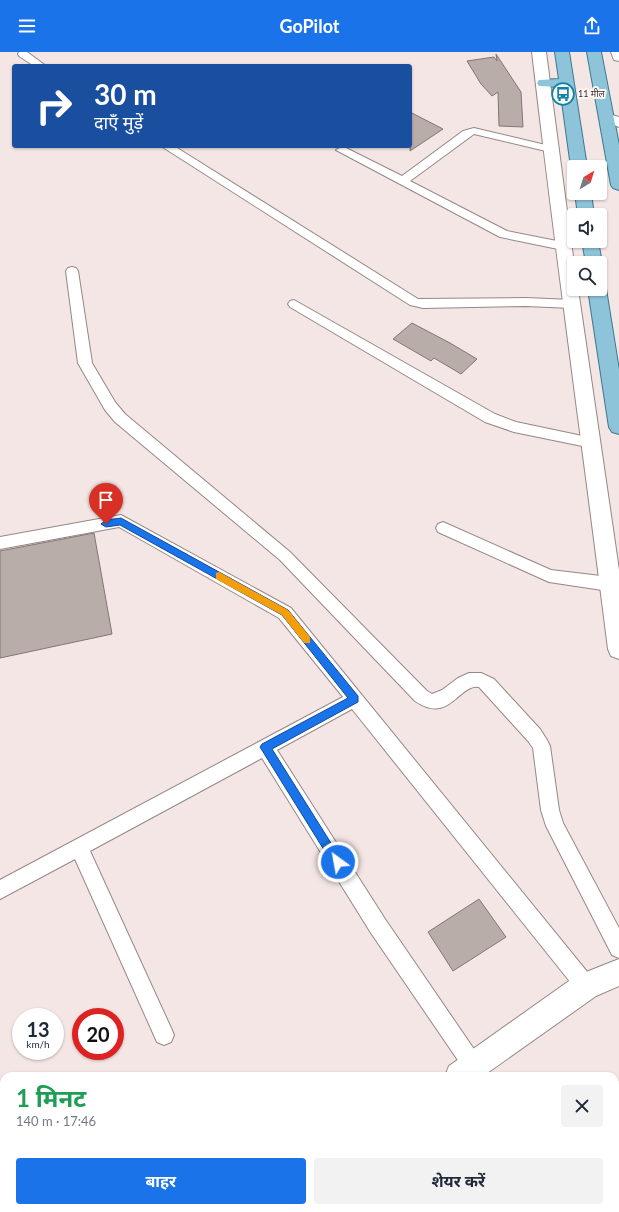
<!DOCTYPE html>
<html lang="hi">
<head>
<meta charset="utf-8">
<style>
	body { margin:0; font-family:Lato,"Noto Sans Devanagari",sans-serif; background:#f2f2f3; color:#1f2937; height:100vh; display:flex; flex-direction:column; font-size:15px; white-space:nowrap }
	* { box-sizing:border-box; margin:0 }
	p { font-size:13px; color:#747a83 }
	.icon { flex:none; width:22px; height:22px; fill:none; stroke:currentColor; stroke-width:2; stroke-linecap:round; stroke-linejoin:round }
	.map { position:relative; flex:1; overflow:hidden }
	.details { position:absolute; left:0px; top:1020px; width:619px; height:140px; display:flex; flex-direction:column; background:#fff; border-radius:12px 12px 0 0; box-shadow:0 1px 3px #0004 }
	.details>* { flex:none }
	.top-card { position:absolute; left:12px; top:12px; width:400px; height:84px; border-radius:4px; box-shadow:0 1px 3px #0004; background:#1a4fa0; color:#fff; overflow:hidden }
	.needle { width:26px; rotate:38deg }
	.buttons { position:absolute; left:567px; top:108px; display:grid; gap:8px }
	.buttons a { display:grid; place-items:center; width:40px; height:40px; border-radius:4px; background:#fff; box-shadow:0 1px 3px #0004; font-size:20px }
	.speed { position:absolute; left:12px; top:956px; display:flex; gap:8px; font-size:20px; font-weight:700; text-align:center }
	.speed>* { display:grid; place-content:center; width:52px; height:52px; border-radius:50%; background:#fff; box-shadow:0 1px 3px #0004; line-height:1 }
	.speed small { font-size:10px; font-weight:400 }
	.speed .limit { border:6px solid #d22; background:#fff; color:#111 }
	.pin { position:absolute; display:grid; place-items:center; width:34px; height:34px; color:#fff; margin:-41px -17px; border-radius:50% 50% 50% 0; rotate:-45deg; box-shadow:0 0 4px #0007 }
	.pin .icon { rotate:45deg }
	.me { position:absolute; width:44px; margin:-22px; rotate:328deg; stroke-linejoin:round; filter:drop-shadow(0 0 3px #0008) }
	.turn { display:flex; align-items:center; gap:14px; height:84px; padding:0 16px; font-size:18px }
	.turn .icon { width:52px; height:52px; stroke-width:2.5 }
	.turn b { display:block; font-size:28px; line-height:34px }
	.round { display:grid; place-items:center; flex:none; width:42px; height:42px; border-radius:4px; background:#f2f2f3 }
	.summary { display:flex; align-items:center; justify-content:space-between; height:68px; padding:0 16px }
	h1 { font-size:24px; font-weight:700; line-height:30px; color:#1e9e55 }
	.button { display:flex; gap:8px; margin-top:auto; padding:8px 16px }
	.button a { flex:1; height:46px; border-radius:4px; background:#1a73e8; color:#fff; font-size:16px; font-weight:700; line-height:46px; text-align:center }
	.button a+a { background:#f2f2f3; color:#1f2937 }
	header { display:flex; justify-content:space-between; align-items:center; height:52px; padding:0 16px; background:#1a73e8; color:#fff; font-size:18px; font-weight:700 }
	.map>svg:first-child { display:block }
</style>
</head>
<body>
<header><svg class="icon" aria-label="menu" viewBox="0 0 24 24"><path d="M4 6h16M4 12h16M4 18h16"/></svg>GoPilot<svg class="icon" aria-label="share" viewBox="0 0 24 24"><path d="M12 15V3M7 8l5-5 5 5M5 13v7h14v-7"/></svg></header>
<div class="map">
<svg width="619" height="1160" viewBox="0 0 619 1160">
	<rect width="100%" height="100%" fill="#f4e6e4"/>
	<path fill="#b9adaa" stroke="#827674" d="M496,2L521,40L523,75L499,74L498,40L492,44L481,32L467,9L494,5L497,9Z
		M410,60L443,77L410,99Z
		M412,271L450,291L477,307L461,322L434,306L431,309L393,287Z
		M94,481L112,582L0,606V499Z
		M479,847L506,885L453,919L428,880Z"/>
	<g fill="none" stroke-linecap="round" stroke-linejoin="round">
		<g stroke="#948886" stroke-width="2">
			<path id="service" d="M19,0H27L46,14H34L19,4L18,2Z
				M474,76L554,95L555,97L550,100L474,82L410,129L507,179L567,191L569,194L567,197L563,198L500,185L336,98L342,95L346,96L402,124L463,79Z
				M161,94H174L418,247L526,246L572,248L576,249L578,252L576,255L572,256L526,254L423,256L410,253Z
				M72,215L76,216L78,219L92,311L115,350L125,362L290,500L427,639L432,642L442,638L458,626L469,621H481L494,627L540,677L547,688L550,694L559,758L563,771L619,876V906L612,903L546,774L541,758L533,696L528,689L479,635C458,632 450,673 415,649L280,508L115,370L105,358L78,311L66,219L68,216Z
				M294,248L495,362L516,370L592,386L597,387L599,391L597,395L592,396L514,380L485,370L290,255L288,252L290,249Z
				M121,463L291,556L593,927L596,934L593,941L586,944L579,941L352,657L277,698L385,867L480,1006L483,1013L480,1020L473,1023L466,1020L371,881L262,706L90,799L171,976L174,983L171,990L164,993L157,990L75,807L0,847V828L343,645L279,566L119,475L0,497V485Z
				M443,470L551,518L609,525L614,527L617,532L614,537L609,539L549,530L438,480L436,476L438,472Z"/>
		</g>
		<g stroke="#948886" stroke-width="2">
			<path id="tertiary" d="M532,0H546L574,212V237H578L619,518V607L611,604L608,597C583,398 555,199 532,0Z
				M611,0H619V9L614,8Z
				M606,61L619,65V75L601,68L599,65L601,62Z
				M619,907V934L596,944L483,1024H445L449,1014L576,924Z
				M280,1156H312L310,1160H278Z"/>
		</g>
		<g stroke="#3e788e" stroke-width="2">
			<path id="primary" d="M555,0H569L587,115H574V118L571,115L560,35L539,34L537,31L539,28L559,27Z
				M587,0H601L619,93V138L613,136L611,133Z
				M575,141H591L594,163H578Z
				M582,189H598L602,211L600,215V211H586Z
				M600,232L606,237L619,318V382L612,380L609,375L588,237H600Z"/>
		</g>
		<use href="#service" fill="#fff" fill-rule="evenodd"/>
		<use href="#tertiary" fill="#fff" fill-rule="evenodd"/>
		<use href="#primary" fill="#8dc4d9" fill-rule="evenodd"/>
	</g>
	<path fill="#1a73e8" stroke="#114b97" d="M121,466L288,558L358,644V650L272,697L341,807L343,810L341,814L338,816L334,814L260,695L262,692L348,646L282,563L120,473L106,475L101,472L106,468Z"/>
	<path fill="#f59e0b" d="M219,520L288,558L310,585V591H304L282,563L216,527V521Z"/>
	<defs>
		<g id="bus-ring" transform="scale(1.15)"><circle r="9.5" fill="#fdf5f4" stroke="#0a83a8" stroke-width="1.5"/><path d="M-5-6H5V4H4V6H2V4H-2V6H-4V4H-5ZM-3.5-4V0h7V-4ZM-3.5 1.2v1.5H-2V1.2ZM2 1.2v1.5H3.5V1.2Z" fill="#0a83a8"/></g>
	</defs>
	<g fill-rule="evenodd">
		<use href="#bus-ring" x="563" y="42"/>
	</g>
	<g text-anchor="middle" stroke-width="4" stroke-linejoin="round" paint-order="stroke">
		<g font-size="9" fill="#373231" stroke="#fdf5f4" text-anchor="start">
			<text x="578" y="45">11 मील</text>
		</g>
	</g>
</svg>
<div class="buttons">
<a><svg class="needle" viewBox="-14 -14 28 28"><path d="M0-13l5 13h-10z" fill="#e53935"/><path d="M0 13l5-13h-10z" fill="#747a83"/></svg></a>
<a><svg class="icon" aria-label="sound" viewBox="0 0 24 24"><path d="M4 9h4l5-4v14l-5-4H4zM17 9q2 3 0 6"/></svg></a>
<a><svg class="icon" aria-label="search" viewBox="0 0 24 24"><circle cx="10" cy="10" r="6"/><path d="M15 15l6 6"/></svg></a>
</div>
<div class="speed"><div>13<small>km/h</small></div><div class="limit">20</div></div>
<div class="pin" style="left:106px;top:472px;background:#d93025"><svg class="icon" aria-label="arrive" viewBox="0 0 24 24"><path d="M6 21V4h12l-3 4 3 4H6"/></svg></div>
<svg class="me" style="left:338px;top:810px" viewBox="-20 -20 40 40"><circle r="17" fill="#1a73e8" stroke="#fff" stroke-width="3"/><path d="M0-11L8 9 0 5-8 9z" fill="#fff"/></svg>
<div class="top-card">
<div class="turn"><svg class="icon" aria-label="right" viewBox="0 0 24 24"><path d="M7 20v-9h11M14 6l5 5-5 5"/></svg><div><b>30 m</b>दाएँ मुड़ें</div></div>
</div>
<section class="details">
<div class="summary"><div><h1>1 मिनट</h1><p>140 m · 17:46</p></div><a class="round"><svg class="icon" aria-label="close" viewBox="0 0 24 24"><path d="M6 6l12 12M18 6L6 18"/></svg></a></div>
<div class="button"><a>बाहर</a><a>शेयर करें</a></div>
</section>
</div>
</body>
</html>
